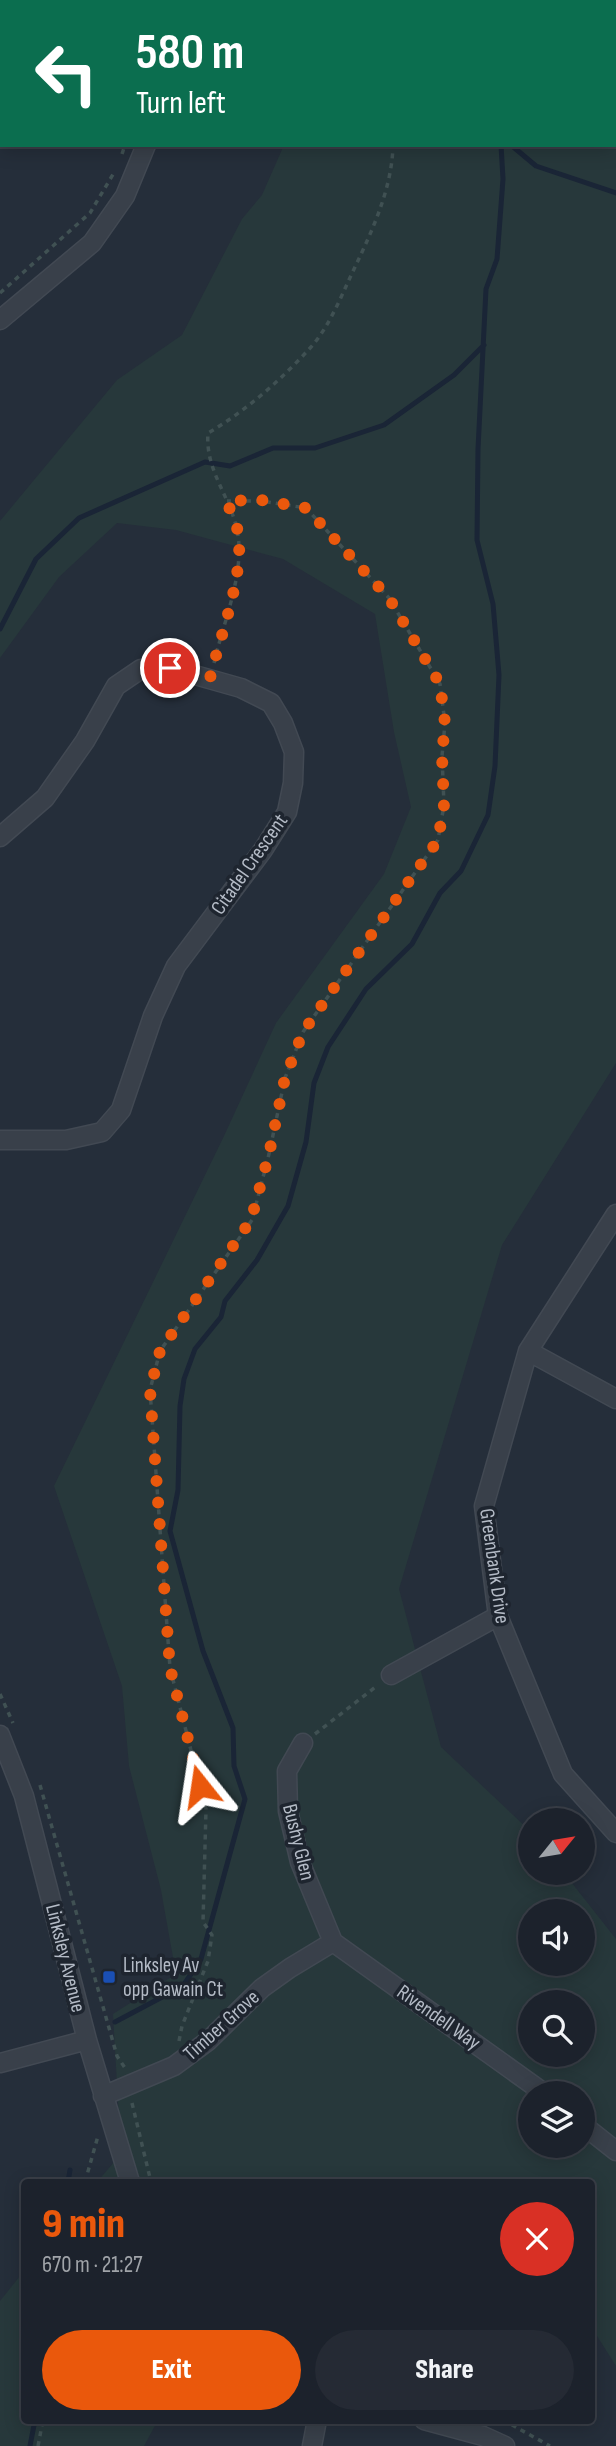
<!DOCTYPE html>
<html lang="en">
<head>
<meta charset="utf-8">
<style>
	body { margin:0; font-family:"Sofia Sans Condensed",sans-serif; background:#252a34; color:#f1f3f6; height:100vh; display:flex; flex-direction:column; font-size:26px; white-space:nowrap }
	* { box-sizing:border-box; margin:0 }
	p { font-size:23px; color:#a0a4a9 }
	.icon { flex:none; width:38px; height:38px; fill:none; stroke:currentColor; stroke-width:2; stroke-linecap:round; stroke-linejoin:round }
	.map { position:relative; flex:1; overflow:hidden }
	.sheet { position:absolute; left:21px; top:2179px; width:574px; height:245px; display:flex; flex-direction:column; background:#1c222c; border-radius:7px; box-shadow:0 4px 18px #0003,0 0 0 2px #3a3f48 }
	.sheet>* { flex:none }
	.banner { position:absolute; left:0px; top:0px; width:616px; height:147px; box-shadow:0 4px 18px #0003,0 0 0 2px #3a3f48; background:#0b6e4f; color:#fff; overflow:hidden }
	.needle { width:46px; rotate:60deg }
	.buttons { position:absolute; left:518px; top:1808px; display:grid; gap:14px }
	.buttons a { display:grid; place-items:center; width:77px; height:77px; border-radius:50%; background:#1c222c; box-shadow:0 4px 18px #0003,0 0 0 2px #3a3f48; font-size:35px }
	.pin { position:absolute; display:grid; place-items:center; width:60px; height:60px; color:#fff; margin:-30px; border:4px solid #fff; border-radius:50%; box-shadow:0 2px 7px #0007 }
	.me { position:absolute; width:77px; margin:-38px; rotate:345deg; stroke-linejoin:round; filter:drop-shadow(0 0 5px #0008) }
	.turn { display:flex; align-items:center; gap:24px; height:147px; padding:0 21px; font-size:32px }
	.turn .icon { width:91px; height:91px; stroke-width:2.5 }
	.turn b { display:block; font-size:49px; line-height:60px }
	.round { display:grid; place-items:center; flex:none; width:74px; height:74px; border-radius:37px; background:#252a34 }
	.head { display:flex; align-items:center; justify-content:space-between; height:119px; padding:0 21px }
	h1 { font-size:42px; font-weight:800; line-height:52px; color:#ea580c }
	.button { display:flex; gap:14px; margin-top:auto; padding:14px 21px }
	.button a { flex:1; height:80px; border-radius:42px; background:#ea580c; color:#fff; font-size:28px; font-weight:800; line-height:80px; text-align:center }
	.button a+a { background:#252a34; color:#f1f3f6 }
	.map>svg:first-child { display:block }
</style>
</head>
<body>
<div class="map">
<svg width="616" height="2446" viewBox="0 0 616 2446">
	<rect width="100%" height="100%" fill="#252e3a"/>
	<path fill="#27383b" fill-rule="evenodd" d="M290,0H616V1063L502,1245L399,1589L441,1747L530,1831V1872L564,1873L616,1939V2366L592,2328V2182H97L121,2154L113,2014L176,1974L161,1890L129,1766L122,1686L54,1486L224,1136L276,1023L384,874L411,807L394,732L375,614L283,559L176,530L117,523L59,577L0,658V521L117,380L182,335L242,219L262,195L284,145H614V2ZM530,1911H583V1964H530ZM530,2002H583V2054H530ZM530,2093H583V2146H530Z
		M24,2271V2420H158L144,2446H0V2301Z"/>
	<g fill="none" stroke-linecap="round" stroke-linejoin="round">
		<path stroke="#1a2536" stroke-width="5" d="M481,0L482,2
			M511,145L536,166L616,193
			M0,629L36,559L79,518L205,462L230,466L273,448H315L384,425L454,375L484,345
			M115,2022L183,1986L201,1959L245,1799L234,1766L233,1728L203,1651L170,1531L178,1490L180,1406L184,1379L195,1349L221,1317L225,1301L257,1260L288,1206L306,1142L314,1083L328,1047L366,989L412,944L440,893L461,871L488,815L495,766L499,675L493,604L477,540L478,449L486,289L497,259L503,179L501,145
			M68,2182L70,2170
			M30,2446L35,2420"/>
		<g stroke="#424953" stroke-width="21">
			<path id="street" d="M153,0V2
				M0,320L92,243L125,196L146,145
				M0,837L45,798L85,741L116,686L141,669L170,668L241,688L271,703L283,723L294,752L293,783L287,812L263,850L176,966L153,1016L121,1110L102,1132L66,1140H0
				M616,1214L528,1351L484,1506L498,1616L563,1774L616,1833
				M528,1351L616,1399
				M391,1675L498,1616
				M0,1735L24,1796L87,2040L130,2182
				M303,1743L287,1771L288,1811L300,1862L333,1942
				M333,1942L544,2093
				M0,2063L87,2040
				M103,2096L174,2066L208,2041L262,1988L290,1968L333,1942
				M583,2125L616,2151
				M424,2420L483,2436L505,2446
				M312,2446L317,2420"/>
		</g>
		<path stroke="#405153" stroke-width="3.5" stroke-dasharray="5 5" stroke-linecap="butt" d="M133,0L134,2
			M397,2V0
			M122,154L125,145
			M0,293L90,213L115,171
			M214,663C223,623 246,571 237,530C230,496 205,470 208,433C246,411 282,379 311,347C327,329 338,304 348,282C368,239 392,193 393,145
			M0,1694L13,1723
			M315,1734L378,1685
			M40,1785L117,2056L125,2068
			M179,2041L182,2026L208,1961L212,1935L203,1922L206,1809L170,1668L150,1390L160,1351L252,1220L269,1154L285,1078L303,1032L438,840L444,805L442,756L445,723L440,684L389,598L306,508L261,501H227
			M132,2103L151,2182
			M85,2182L98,2136
			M503,2420L550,2446
			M38,2446L43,2420"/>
		<use href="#street" stroke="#39404a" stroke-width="18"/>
	</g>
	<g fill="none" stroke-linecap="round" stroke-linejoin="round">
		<path stroke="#ea580c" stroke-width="12" stroke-dasharray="0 21.6" d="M170,668L210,678C220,636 245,574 238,532C236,522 230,511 227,501L261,500L306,508L389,598L440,684L445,723L442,756L444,805L438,840L303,1032L285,1078L269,1154L251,1220L160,1351L150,1390L170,1668L200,1786"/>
	</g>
	<rect fill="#1a4fb4" stroke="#1e252f" stroke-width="2.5" x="102" y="1970" width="14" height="14" rx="3.5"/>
	<g text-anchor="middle" stroke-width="7" stroke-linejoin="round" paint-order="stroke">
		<g font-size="21" fill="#b4bbc6" stroke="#1e252f">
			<text transform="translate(249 864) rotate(-55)" y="7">Citadel Crescent</text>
			<text transform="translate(495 1566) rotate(82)" y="7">Greenbank Drive</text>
			<text transform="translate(299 1842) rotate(76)" y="7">Bushy Glen</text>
			<text transform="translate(66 1958) rotate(76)" y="7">Linksley Avenue</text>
			<text transform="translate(439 2017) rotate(35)" y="7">Rivendell Way</text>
			<text transform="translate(221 2025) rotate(-42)" y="7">Timber Grove</text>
		</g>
		<g font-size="21" fill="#b4bbc6" stroke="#1e252f" text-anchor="start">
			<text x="123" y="1972">Linksley Av<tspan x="123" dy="24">opp Gawain Ct</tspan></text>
		</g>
	</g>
</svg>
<div class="buttons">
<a><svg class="needle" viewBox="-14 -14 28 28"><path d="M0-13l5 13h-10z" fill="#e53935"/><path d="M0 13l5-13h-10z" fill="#a0a4a9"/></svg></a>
<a><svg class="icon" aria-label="sound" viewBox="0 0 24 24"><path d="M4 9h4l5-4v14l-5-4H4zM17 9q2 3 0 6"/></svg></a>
<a><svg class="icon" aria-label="search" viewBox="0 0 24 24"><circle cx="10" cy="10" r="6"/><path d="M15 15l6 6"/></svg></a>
<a><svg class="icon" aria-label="layers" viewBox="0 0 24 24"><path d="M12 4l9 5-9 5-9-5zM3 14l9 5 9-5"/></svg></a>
</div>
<div class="pin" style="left:170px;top:668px;background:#d93025"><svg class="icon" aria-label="arrive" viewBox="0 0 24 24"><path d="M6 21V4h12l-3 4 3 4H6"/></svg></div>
<svg class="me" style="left:200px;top:1786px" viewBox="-20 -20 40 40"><path d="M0-17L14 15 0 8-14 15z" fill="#ea580c" stroke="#fff" stroke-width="4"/></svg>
<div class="banner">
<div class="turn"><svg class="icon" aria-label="left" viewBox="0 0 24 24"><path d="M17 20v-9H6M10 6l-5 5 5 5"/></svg><div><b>580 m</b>Turn left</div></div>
</div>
<section class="sheet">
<div class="head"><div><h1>9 min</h1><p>670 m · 21:27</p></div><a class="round" style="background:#d93025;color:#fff"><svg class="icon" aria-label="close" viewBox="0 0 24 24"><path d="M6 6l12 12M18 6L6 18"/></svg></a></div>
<div class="button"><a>Exit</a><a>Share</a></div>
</section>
</div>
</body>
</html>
